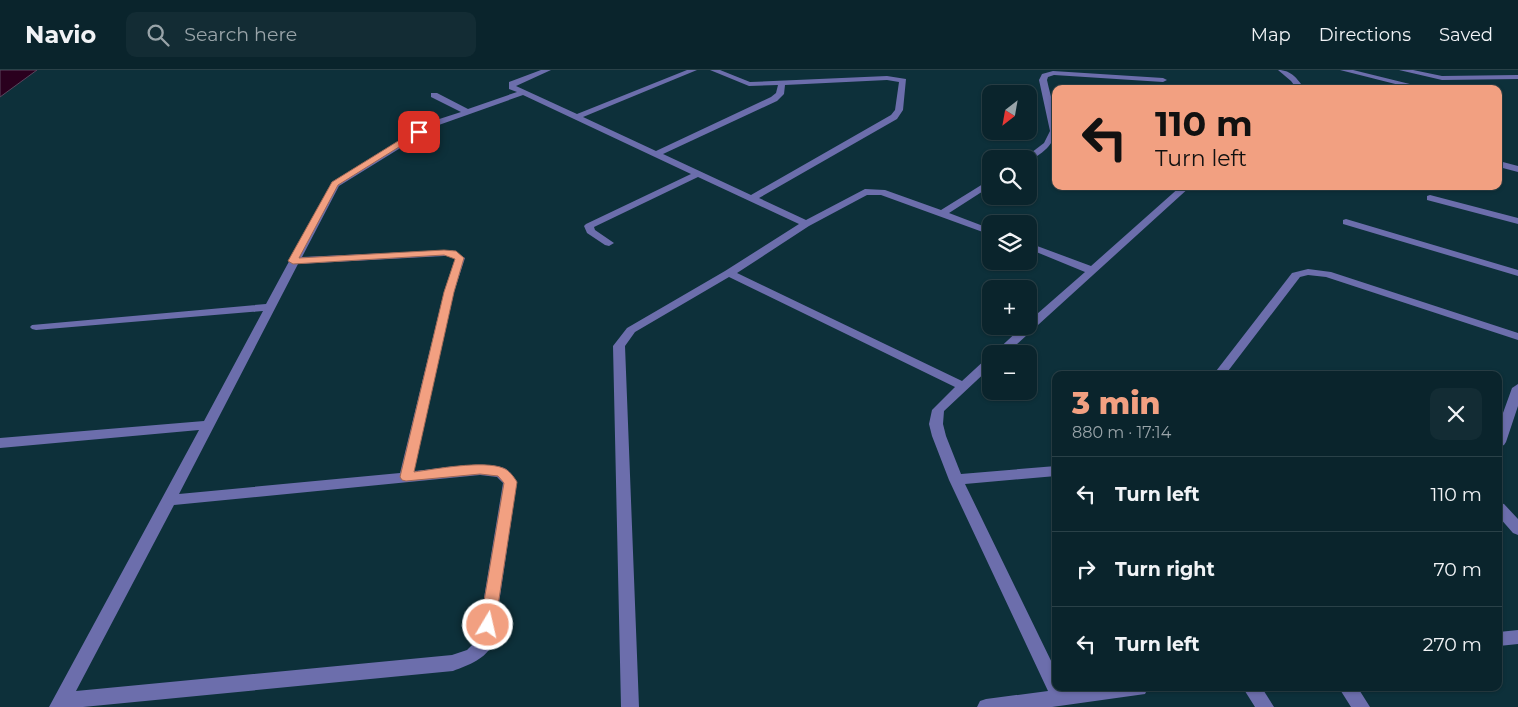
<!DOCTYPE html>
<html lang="en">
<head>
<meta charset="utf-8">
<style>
	body { margin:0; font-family:Montserrat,sans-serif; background:#132c34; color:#f1f3f6; height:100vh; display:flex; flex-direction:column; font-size:19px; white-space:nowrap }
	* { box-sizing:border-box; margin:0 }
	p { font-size:16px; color:#99a4a9 }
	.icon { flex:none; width:28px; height:28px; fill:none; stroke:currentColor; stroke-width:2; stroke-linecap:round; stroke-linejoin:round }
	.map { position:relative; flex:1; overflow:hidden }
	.details { position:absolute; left:1052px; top:301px; width:450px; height:320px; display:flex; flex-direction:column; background:#0a242c; border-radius:10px; box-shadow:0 1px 4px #0004,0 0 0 1px #2a4148 }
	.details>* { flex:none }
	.hud { position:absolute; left:1052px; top:15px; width:450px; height:105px; border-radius:10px; box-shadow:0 1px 4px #0004,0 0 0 1px #2a4148; background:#f2a081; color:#111; overflow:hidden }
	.needle { width:32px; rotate:211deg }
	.fabs { position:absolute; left:982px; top:15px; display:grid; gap:10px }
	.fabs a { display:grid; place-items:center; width:55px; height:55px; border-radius:10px; background:#0a242c; box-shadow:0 1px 4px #0004,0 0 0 1px #2a4148; font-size:25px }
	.pin { position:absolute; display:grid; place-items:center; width:42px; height:42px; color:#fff; margin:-21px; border-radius:10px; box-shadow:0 2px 8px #0006 }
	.me { position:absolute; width:55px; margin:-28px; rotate:9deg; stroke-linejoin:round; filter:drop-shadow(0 0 4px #0008) }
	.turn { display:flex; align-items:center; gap:18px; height:105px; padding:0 20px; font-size:22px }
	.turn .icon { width:65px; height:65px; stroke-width:2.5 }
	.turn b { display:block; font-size:35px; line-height:42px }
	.round { display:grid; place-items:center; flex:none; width:52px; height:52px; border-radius:10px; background:#132c34 }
	.overview { display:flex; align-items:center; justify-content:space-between; height:85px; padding:0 20px }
	h1 { font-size:30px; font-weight:800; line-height:38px; color:#f2a081 }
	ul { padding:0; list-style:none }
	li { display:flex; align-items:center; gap:15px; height:75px; padding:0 20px; border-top:1px solid #2a4148 }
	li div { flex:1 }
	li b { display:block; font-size:19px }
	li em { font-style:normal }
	header { display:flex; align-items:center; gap:30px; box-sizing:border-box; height:70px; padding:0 25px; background:#0a242c; border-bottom:1px solid #2a4148 }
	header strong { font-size:24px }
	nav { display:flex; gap:28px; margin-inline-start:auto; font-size:18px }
	.search { width:350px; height:45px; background:#132c34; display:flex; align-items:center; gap:12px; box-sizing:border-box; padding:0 18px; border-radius:10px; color:#99a4a9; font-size:19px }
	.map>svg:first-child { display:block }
</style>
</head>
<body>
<header>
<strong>Navio</strong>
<div class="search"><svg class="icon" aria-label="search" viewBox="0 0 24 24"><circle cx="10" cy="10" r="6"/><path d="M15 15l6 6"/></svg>Search here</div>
<nav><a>Map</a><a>Directions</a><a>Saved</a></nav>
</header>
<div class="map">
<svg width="1518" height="637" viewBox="0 0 1518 637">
	<rect width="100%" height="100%" fill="#0d303a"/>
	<path fill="#2a001e" stroke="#59455d" d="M0,0H37L0,27Z"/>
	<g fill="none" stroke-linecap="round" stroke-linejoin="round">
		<path fill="#6c6eac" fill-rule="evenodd" d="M541,0H551L516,16L577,44L687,0H697L583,47L656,81L771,27L776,23L778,15L749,16L710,0H720L750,12L887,6L906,9L903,40L897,49L759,128L806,150L865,119L885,120L941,140L991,109V116L949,143L991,159V165L881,125H867L809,156L737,203L962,311L987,288L991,287V297L944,341L943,354L946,366L961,404L1056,396V406L965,414L1056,601V618L1065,619L1148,618L1145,624L1052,637H977L980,631L986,629L1048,621L949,410L932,366L929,354L932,340L955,317L729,207L635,262L625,276L639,637H621L613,276L627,258L725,201L799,154L698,107L594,157L595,160L614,173L609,176L605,175L587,163L584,156L586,154L691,104L523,25L436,56L339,116L302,187L452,180L465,188L454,222L414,401C436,399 485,390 504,398C509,400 514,407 517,412L493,573C486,589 469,595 453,601L83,637H49L199,360L0,378V368L204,351L263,241L36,260L32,259L30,257L32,255L266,234L332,112L430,52L461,42L431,27V23H437L468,39L517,22L509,19V12ZM887,10L899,12L895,40L891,45L751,125L663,84L777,31L784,24L785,15ZM444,186H450L455,189L444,222L400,403L179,424L298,194ZM480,405L497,407L503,413L477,570L467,580L452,585L76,621L174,435Z
			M1278,0C1292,0 1297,9 1305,19H1297L1291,11Z
			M1340,0H1353L1430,19H1415Z
			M1399,0H1413L1442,6L1518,5V9L1442,10Z
			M1053,1L1163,8L1167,10L1163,12L1054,5L1048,7L1047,10C1055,48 1070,69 1029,91V89H1023L1044,73L1050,61L1039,10L1042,4Z
			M1499,91L1518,96V102L1499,97Z
			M1181,116H1191L1006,284H993L1023,256H1029V251L1085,202L1029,179V173L1091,196Z
			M1430,125L1518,148V154L1427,130V126Z
			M1346,149L1518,200V206L1343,154V150Z
			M1308,199L1331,202L1518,263V270L1326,207L1308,205L1300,207L1225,305H1213L1292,203Z
			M1518,314V336L1506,372L1504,375L1499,377V354L1512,318Z
			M1499,433L1504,434L1518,449V465L1513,463L1499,447Z
			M1518,560V574L1499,576V562Z
			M1243,618H1262L1274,637H1255Z
			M1339,618H1358L1370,637H1351Z"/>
	</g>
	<path fill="#f2a081" stroke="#9d6854" d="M416,60L423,62L338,115L299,188L444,180L456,181L464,188L454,222L414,402C436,399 483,390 503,398C509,400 514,407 517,412L495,555L493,559L488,561L482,559L480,555L504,413L498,406L480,404L406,411L402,410L400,407L444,222L455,189L444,185L293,194L288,191L332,112Z"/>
</svg>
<div class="fabs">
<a><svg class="needle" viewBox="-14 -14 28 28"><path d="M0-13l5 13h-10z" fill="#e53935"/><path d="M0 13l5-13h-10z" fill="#99a4a9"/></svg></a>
<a><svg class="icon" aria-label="search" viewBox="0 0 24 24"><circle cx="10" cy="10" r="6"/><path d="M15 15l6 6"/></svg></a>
<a><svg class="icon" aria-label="layers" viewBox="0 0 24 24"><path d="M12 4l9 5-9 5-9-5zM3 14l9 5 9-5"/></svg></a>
<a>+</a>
<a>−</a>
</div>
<div class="pin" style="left:419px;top:62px;background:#d93025"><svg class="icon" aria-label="arrive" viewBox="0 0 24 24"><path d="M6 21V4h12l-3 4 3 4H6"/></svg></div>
<svg class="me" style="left:488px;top:555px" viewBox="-20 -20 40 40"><circle r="17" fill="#f2a081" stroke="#fff" stroke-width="3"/><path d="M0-11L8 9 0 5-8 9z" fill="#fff"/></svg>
<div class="hud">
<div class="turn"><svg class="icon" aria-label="left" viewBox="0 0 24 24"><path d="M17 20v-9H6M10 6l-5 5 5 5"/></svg><div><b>110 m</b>Turn left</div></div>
</div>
<section class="details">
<div class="overview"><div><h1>3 min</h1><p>880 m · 17:14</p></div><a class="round"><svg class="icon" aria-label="close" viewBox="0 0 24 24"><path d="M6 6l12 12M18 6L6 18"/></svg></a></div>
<ul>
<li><svg class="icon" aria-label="left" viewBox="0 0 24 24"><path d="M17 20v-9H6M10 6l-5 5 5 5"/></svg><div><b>Turn left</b></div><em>110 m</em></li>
<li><svg class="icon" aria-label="right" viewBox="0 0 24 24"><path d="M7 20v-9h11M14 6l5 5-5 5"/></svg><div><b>Turn right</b></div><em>70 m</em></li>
<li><svg class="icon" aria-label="left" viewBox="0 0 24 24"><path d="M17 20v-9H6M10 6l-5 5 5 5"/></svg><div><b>Turn left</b></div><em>270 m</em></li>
</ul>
</section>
</div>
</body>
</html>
